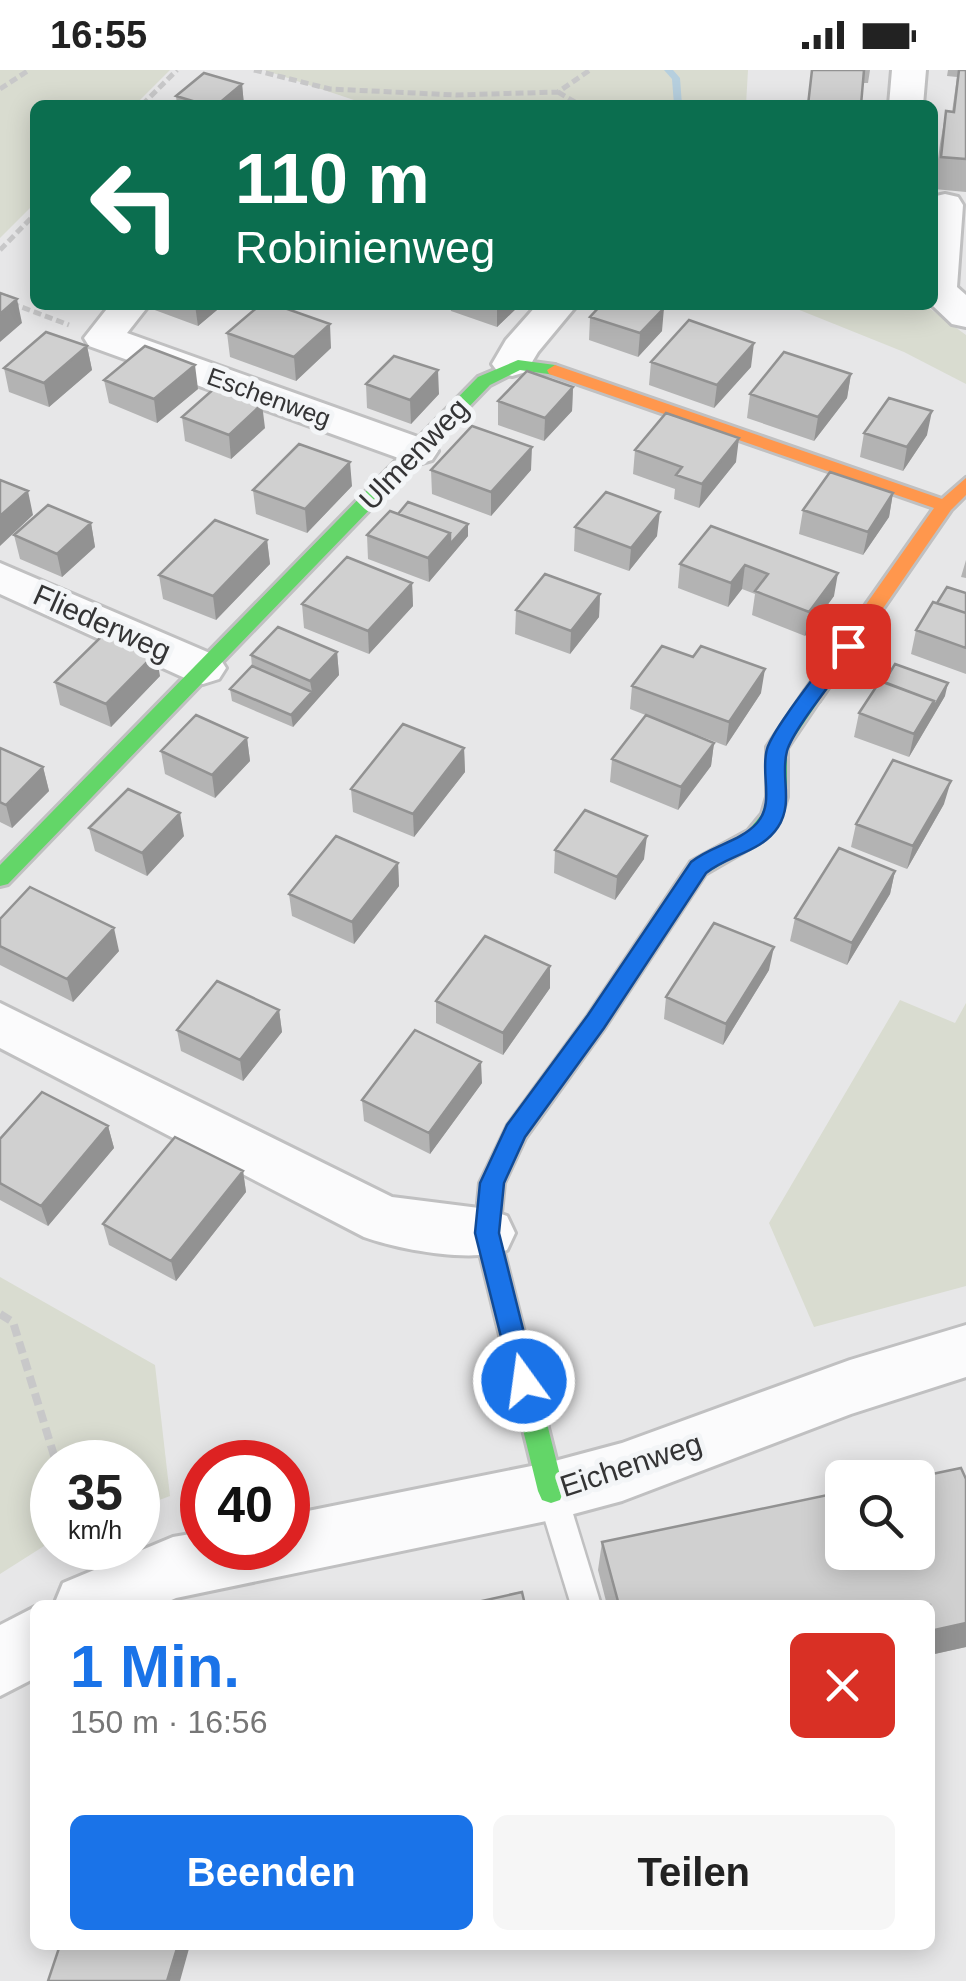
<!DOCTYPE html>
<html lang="de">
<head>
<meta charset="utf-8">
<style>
	body { margin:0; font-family:Arial,sans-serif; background:#f6f6f6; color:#222; height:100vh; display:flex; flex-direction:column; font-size:38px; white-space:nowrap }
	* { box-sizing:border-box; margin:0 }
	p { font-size:32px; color:#767676 }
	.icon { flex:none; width:55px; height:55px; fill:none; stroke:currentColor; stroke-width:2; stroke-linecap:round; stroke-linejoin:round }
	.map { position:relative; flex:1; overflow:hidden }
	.drawer { position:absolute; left:30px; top:1530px; width:905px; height:350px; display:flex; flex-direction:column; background:#fff; border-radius:15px; box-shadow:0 5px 25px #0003 }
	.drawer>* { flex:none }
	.guide { position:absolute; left:30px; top:30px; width:908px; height:210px; border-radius:15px; box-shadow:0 5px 25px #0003; background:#0b6e4f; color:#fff; overflow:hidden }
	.buttons { position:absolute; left:825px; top:1390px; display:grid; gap:20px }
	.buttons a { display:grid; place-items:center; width:110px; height:110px; border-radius:15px; background:#fff; box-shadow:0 5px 25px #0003; font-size:50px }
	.speed { position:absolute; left:30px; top:1370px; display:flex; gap:20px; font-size:50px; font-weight:700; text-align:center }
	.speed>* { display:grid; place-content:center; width:130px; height:130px; border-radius:50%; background:#fff; box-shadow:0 5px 25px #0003; line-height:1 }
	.speed small { font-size:25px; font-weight:400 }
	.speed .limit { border:15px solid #d22; background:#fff; color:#111 }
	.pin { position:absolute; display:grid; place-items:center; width:85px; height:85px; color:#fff; margin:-42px; border-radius:20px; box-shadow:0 5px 15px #0006 }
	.me { position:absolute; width:110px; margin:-55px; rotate:346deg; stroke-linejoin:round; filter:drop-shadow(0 0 8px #0008) }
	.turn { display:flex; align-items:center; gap:35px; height:210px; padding:0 40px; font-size:45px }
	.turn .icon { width:130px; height:130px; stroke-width:2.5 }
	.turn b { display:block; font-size:70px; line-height:85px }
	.round { display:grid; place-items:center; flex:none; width:105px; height:105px; border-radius:15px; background:#f6f6f6 }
	.head { display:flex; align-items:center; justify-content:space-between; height:170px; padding:0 40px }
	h1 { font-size:60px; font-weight:800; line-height:75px; color:#1a73e8 }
	.button { display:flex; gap:20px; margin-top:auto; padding:20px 40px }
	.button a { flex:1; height:115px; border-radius:15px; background:#1a73e8; color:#fff; font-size:40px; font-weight:800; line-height:115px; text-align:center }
	.button a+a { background:#f6f6f6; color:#222 }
	.status { display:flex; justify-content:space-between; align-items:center; height:70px; padding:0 50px; background:#fff; direction:ltr }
	.status svg { height:28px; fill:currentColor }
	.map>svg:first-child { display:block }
</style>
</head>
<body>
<div class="status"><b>16:55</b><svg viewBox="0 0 49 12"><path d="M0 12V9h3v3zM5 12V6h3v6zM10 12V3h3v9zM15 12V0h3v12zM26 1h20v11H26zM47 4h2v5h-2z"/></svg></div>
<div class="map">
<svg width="966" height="1911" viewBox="0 0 966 1911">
	<rect width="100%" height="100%" fill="#e7e7e8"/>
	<path fill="#d9dcd0" d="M0,0H170L135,35H35V133L0,168Z
		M264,0H748L746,35H369Z
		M787,235H925L966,265V314L904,282Z
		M900,930L955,953L966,933V1216L814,1257L769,1153Z
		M0,1207L155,1295L170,1426L138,1438V1392H52V1471L0,1504Z"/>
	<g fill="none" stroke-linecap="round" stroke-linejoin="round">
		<path fill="#b6cfde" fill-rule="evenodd" d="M664,0H673L680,8L682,35H674L672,9Z"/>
		<g stroke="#c0c0c1" stroke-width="5">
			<path id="lane" d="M551,1407L561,1411L566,1421L601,1535H571L536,1421L541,1411Z"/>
		</g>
		<g stroke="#c0c0c1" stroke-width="6">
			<path id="street" d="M892,0H926L923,35H889Z
				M945,124L958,127L963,135L957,217L966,225V257L952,254L932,235V127Z
				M110,235H149L127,263L432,372L438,381L432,390L418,394L404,390L89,276L84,268Z
				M537,235H577L538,282L526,302L512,306L498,302L492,294L506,270Z
				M0,493L219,587L226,598L219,609L203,614L187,609L0,524Z
				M0,933L392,1127L487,1139L507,1146L515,1163L507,1180C472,1193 400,1180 364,1167L0,978Z
				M966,1255V1307L851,1344L622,1431L551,1450L176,1528L160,1535H54L63,1513L173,1467L202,1462V1478H288V1445L551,1392L622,1373L850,1290Z
				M35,1537V1608L0,1626V1555Z"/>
		</g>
		<g stroke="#c0c0c1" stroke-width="6">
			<path id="fast" d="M518,290L555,295L563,300L555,305L520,300L490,315L8,814L0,816V795L478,307Z
				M812,619L822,626L787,678V727L779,752L762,771L705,804L604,958L525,1068L504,1113L499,1163L564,1421L560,1430L551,1433L542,1430L538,1421L475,1163L480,1113L508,1055L588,946L691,792L748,761L762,744L767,727V677L805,621Z"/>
		</g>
		<g stroke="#c0c0c1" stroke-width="6">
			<path id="slow" d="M555,295L942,429L966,408V425L951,440L819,631H805L802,626L805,621L934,438L549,304L547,300Z"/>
		</g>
		<path stroke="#c8c8c9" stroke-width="5" stroke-dasharray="8 4" stroke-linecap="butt" d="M254,0L330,19L456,25L558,22L590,0
			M0,19L29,0
			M558,22L580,35
			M142,35L177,0
			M0,180L35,144
			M0,229L69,255"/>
		<path stroke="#c8c8c9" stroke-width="8" stroke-dasharray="12 6" stroke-linecap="butt" d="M0,1244L13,1252L56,1392"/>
		<use href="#lane" fill="#fbfbfc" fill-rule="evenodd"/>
		<use href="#street" fill="#fbfbfc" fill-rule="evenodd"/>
		<use href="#fast" fill="#63d668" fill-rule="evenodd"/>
		<use href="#slow" fill="#ff974d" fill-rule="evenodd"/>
	</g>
	<path fill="#b3b3b3" d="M811,0H870L868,13H863Z
		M948,0H966V122L934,119L940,74L946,41L952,42L957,7L947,6Z
		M242,14L244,35H177L176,26Z
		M151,235H223L198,256L152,239Z
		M450,235H520L497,257L451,241Z
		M590,247L662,261L638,287L589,270Z
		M227,263L331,278L296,311L230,287Z
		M87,276L92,300L49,337L9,322L4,298Z
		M651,292L751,297L714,338L649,315Z
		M851,304L847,328L814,371L747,348L750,324Z
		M104,310L198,319L157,353L109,333Z
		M366,314L439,324L411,354L367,338Z
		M573,317L572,341L544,371L498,355V331Z
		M182,347L265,358L231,389L185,371Z
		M864,363L927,365L903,401L860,387Z
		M635,380L736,392L699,438L674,429L675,419L633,404Z
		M431,400H531L491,446L432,424Z
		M352,416L307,463L256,444L253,420Z
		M893,423L889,447L863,485L799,464L803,440Z
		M398,444L468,454V466L429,512L368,489L367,465Z
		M91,453L95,477L62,507L20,489L14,465Z
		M711,456L834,526L805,566L752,545L755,524L742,519L728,537L678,518L680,494Z
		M575,457L657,466L629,501L574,481Z
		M267,470L270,494L216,550L163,529L159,505Z
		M966,490V508L961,507Z
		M412,513L413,536L369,584L304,558L302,534Z
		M966,523V604L911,584L916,560Z
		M600,524L599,547L570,584L515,564L516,540Z
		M337,582L339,605L293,657L232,631L230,619L252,597L251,585Z
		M160,606L111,657L60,635L55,612Z
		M632,616L761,623L726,676L630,639Z
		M945,626L909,687L854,667L859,643Z
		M247,668L250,691L215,728L165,704L161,681Z
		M714,673L711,696L678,740L610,712L612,689Z
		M0,678L43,697L49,721L12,758L0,752Z
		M464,678L465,702L414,767L353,742L351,719Z
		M944,734L907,799L851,777L856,754Z
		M89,758L184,766L147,806L95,781Z
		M555,780L644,789L615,830L554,803Z
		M398,793L399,816L354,874L292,846L289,824Z
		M895,801L890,824L847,895L790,871L795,848Z
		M0,849L119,881L73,932L0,895Z
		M550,896V918L503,985L436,953V931Z
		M769,900L723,975L664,949L666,927Z
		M279,940L282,962L243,1011L181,981L177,960Z
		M482,1013L430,1084L364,1051L362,1030Z
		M108,1056L114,1078L48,1156L0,1130V1069Z
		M243,1101L246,1122L176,1211L109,1175L103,1154Z
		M961,1398L966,1409V1577L930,1585V1535H607L598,1500L602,1472L842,1422V1482H918V1408H913Z"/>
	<path fill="#929292" d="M242,14L244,35H217Z
		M17,229L22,253L0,272V244Z
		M195,235H223L198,256Z
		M497,235H520L497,257Z
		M664,238L662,261L638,287L640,263Z
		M330,254L331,278L296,311L294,287Z
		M754,273L751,297L714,338L717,315Z
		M87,276L92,300L49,337L44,313Z
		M195,295L198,319L157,353L154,329Z
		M438,300L439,324L411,354L410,330Z
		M851,304L847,328L814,371L818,347Z
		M573,317L572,341L544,371L545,348Z
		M262,334L265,358L231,389L229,365Z
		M932,341L927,365L903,401L907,377Z
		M739,368L736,392L699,438L702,414Z
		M532,377L531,400L491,446V422Z
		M350,392L352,416L307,463L305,439Z
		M28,421L33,445L0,476V446Z
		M893,423L889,447L863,485L868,462Z
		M660,442L657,466L629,501L631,478Z
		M91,453L95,477L62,507L57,484Z
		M468,454V466L429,512L428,488L450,463Z
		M267,470L270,494L216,550L213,526Z
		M745,495L742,519L728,537L731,513Z
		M838,503L834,526L805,566L809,542Z
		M412,513L413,536L369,584L368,561Z
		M600,524L599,547L570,584L571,561Z
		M337,582L339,605L293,657L291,645L312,622L310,611Z
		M156,583L160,606L111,657L106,634Z
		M765,599L761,623L726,676L729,652Z
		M948,613L945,626L909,687L914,664L934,631Z
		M247,668L250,691L215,728L212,705Z
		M714,673L711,696L678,740L681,717Z
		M464,678L465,702L414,767L413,744Z
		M43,697L49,721L12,758L6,735Z
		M951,711L944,734L907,799L913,776Z
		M180,743L184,766L147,806L142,783Z
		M647,766L644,789L615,830L617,807Z
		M398,793L399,816L354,874L352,852Z
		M895,801L890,824L847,895L852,873Z
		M114,858L119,881L73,932L67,909Z
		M774,877L769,900L723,975L726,954Z
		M550,896V918L503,985V963Z
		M279,940L282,962L243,1011L240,990Z
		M481,992L482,1013L430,1084L429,1063Z
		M108,1056L114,1078L48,1156L41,1136Z
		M243,1101L246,1122L176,1211L171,1191Z
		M966,1553V1577L930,1585V1561Z
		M178,1875H190L180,1911H167Z"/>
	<path fill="#d0d0d0" stroke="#929292" stroke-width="2.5" d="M812,0H864L861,35H808Z
		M959,0H966V89L941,87L946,41L954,42Z
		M204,3L242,14L217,35H206L176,26Z
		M0,223L17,229L0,244Z
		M260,235H276L330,254L294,287L227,263Z
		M601,235H655L664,238L640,263L590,247Z
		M689,250L754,273L717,315L651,292Z
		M46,262L87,276L44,313L4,298Z
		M145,276L195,295L154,329L104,310Z
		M784,282L851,304L818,347L750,324Z
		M394,286L438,300L410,330L366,314Z
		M527,301L573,317L545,348L498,331Z
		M216,317L262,334L229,365L182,347Z
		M889,328L932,341L907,377L864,363Z
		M666,343L739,368L702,414L676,405L682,397L635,380Z
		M472,356L532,377L491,422L431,400Z
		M299,374L350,392L305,439L253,420Z
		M830,402L893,423L868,462L803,440Z
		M0,410L28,421L0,446Z
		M606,422L660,442L631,478L575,457Z
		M408,432L468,454L450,474V463L398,444Z
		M48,435L91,453L57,484L14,465Z
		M390,441L450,463L428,488L367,465Z
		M215,450L267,470L213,526L159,505Z
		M711,456L838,503L809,542L755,521L768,504L745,495L731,513L680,494Z
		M347,487L412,513L368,561L302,534Z
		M545,504L600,524L571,561L516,540Z
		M947,517L966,523V543L937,533Z
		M933,532L966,543V578L916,560Z
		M278,557L337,582L310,611L251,585Z
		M106,562L156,583L106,634L55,612Z
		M662,576L693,587L701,576L765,599L729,652L632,616Z
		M895,594L948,613L931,642L934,631L884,612Z
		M252,596L312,622L291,645L230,619Z
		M880,611L934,631L914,664L859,643Z
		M196,645L247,668L212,705L161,681Z
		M646,645L714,673L681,717L612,689Z
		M403,654L464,678L413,744L351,719Z
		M0,678L43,697L6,735L0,732Z
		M893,690L951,711L913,776L856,754Z
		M128,719L180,743L142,783L89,758Z
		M585,740L647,766L617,807L555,780Z
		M336,766L398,793L352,852L289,824Z
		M839,778L895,801L852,873L795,848Z
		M30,817L114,858L67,909L0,876V849Z
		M714,853L774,877L726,954L666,927Z
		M485,866L550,896L503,963L436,931Z
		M217,911L279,940L240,990L177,960Z
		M415,960L481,992L429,1063L362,1030Z
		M42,1022L108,1056L41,1136L0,1113V1069Z
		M175,1067L243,1101L171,1191L103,1154Z
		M961,1398L966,1409V1553L930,1561V1535H619L602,1472L842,1422V1482H918V1408H913Z
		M522,1522L525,1535H464Z
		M60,1875H178L167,1911H48Z"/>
	<path fill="#1a73e8" stroke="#114b97" stroke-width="2.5" d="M848,569L857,576C842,601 794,657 787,681C780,706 794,733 778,757C762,782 728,785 706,803L604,958L525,1067L504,1113L499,1163L536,1311L533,1319L524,1322L514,1319L475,1163L480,1113L507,1055L588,945L691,792C710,776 740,772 757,753C775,733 760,703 767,679C773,658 825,594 841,571Z"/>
	<g text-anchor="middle" stroke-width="10" stroke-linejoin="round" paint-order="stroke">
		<g font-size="25" fill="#343435" stroke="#f3f5f7">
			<text transform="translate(269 327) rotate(20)" y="9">Eschenweg</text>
		</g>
		<g font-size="30" fill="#343435" stroke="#f3f5f7">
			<text transform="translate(414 384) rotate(-46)" y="10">Ulmenweg</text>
			<text transform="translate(102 553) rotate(24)" y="10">Fliederweg</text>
			<text transform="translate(631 1395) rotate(-18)" y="10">Eichenweg</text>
		</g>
	</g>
</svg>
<div class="buttons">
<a><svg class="icon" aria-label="search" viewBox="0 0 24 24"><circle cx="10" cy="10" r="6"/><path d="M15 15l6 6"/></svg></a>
</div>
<div class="speed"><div>35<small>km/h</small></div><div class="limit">40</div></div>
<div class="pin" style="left:848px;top:576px;background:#d93025"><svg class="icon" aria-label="arrive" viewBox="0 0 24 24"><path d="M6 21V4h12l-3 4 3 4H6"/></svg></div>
<svg class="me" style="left:524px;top:1311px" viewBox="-20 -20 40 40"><circle r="17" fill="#1a73e8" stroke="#fff" stroke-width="3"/><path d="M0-11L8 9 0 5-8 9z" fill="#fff"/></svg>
<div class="guide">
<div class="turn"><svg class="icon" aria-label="left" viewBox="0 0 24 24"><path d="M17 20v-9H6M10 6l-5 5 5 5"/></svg><div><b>110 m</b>Robinienweg</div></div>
</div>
<section class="drawer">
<div class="head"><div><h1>1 Min.</h1><p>150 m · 16:56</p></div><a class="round" style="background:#d93025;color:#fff"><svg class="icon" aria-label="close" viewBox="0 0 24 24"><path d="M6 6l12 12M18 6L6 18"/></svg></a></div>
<div class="button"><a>Beenden</a><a>Teilen</a></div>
</section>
</div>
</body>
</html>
